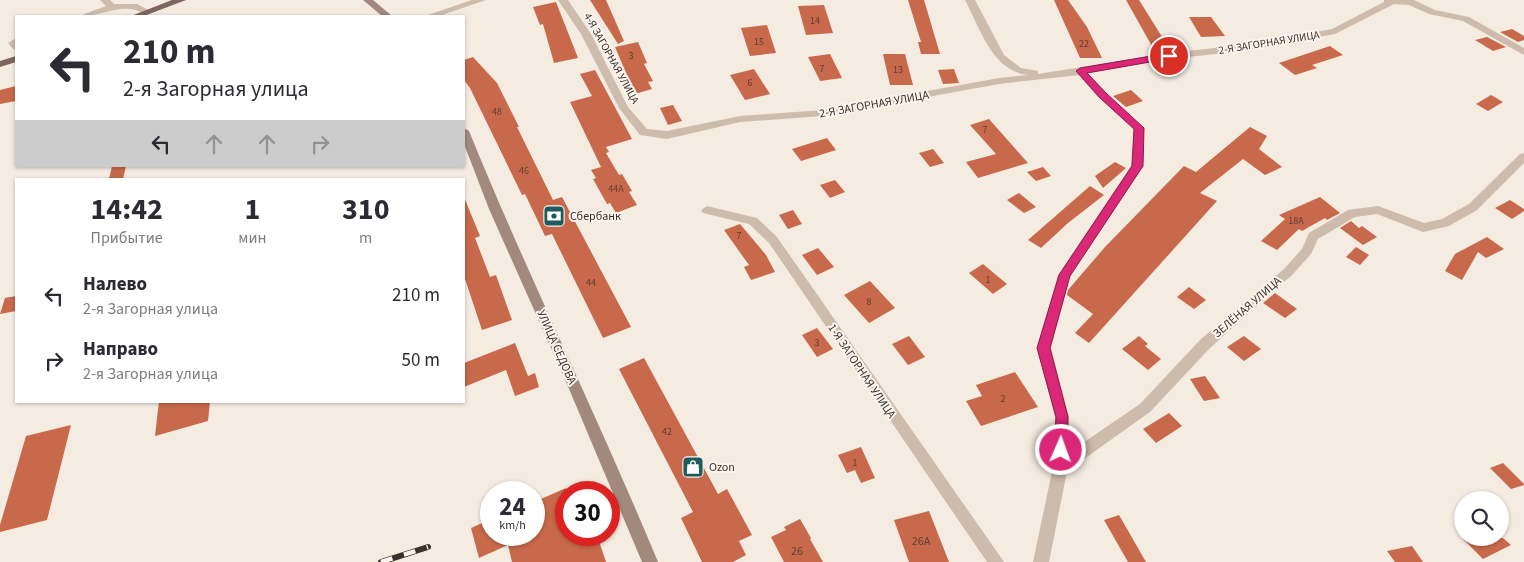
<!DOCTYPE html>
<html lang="ru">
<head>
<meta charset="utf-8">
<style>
	body { margin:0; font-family:"Source Sans 3",sans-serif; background:#f2f2f3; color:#2b2b33; height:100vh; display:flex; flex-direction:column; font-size:19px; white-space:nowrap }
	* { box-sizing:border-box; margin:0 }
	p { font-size:16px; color:#7c7c81 }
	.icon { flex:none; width:28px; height:28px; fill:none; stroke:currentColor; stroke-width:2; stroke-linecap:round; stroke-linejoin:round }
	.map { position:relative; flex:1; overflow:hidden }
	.sheet { position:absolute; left:15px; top:178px; width:450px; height:225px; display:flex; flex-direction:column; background:#fff; border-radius:0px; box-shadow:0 1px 4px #0004 }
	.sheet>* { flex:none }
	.hud { position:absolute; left:15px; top:15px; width:450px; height:152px; border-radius:0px; box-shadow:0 1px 4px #0004; background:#fff; color:#2b2b33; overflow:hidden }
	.controls { position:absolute; left:1454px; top:491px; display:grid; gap:10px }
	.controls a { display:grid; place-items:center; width:55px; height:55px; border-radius:50%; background:#fff; box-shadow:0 1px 4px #0004; font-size:25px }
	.speed { position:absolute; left:480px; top:481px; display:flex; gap:10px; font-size:25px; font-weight:700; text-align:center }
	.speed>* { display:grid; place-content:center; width:65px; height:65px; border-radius:50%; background:#fff; box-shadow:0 1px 4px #0004; line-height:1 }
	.speed small { font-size:12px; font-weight:400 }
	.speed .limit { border:8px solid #d22; background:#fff; color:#111 }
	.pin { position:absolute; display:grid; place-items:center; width:42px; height:42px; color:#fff; margin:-21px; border:2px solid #fff; border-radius:50%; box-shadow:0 1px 5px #0007 }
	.me { position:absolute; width:55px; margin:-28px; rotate:2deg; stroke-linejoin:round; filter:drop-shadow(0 0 4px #0008) }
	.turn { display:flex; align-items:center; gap:18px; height:105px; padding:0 25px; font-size:22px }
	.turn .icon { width:65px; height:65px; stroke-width:2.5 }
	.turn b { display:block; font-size:35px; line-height:42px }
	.lanes { display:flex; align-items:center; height:48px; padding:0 25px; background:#0003; justify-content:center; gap:25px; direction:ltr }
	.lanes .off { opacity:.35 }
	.eta { display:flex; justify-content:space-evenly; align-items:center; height:85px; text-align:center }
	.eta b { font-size:30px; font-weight:700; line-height:35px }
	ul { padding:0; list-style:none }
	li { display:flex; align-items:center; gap:15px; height:65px; padding:0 25px }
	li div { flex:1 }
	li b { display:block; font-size:19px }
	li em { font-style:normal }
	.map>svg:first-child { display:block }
</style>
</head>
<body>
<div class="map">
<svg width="1524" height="562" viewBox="0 0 1524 562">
	<rect width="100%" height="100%" fill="#f4ebe1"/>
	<path fill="#c8694b" d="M590,0H606L624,41L618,44Z
		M908,0H924L940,54H921L918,42H921Z
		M1054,0H1068L1087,27L1102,58H1080Z
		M1126,0H1139L1169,48H1153Z
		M556,2L578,58L554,63L543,24L540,25L533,7Z
		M824,5L833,33L806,35L798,6Z
		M1189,17H1211L1225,36L1201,37Z
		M767,25L776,53L750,56L741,28Z
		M1512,29L1524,36V40L1518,42L1500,32Z
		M1487,37L1506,47L1493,51L1475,40Z
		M638,42L647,63L644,64L653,81L648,82L652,89L635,94L615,47Z
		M1330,46L1343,55L1312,65L1317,68L1295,75L1279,63Z
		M830,54L842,78L820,81L808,57Z
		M883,54H905L913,85H890Z
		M473,57L497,83L519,127H517L553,200L562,197L631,327L603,338L552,234L545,236L525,194L522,195L470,88L464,80V60Z
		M754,69L770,94L745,100L730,75Z
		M954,69L959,83L943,84L938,70Z
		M595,70L632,139L606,147L609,152L606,153L619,175L622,174L632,191L629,192L637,205L616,213L610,203L607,204L593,179L596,178L591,170L601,167L570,102L592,96L580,74Z
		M16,86V101L0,104V90Z
		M1131,90L1143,101L1126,107L1113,96Z
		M1491,95L1503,102L1488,111L1476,104Z
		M673,105L682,121L668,125L660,108Z
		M989,119L1028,163L978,178L966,162L996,154L970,125Z
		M1250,127L1267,136L1259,149L1282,167L1265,175L1243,159L1200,193L1217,201L1089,343L1075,333L1093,314L1067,295L1068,290L1105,247L1184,166L1196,172Z
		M827,138L836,150L801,161L792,149Z
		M933,149L944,163L930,167L919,153Z
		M1115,162L1126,168L1103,188L1095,176Z
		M112,166H126L123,179H109Z
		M1043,167L1051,176L1036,181L1027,172Z
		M835,180L845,192L830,198L820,185Z
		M1090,186L1104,195L1068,223L1041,248L1028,240Z
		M1019,193L1036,207L1024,213L1007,200Z
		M464,197L480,236L475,238L490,277L496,275L512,320L482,330L464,276Z
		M1320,197L1340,213L1327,220L1325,218L1302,231L1299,229L1277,250L1261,241L1285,219L1279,215Z
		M1510,200L1524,209V211L1512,219L1495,208Z
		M793,210L802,224L788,229L779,215Z
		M1351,221L1359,228L1362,226L1377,237L1363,245L1340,228Z
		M740,224L766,255L775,272L751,280L744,267L749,265L724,230Z
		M1487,237L1504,249L1486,258L1478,252L1462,280L1445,271L1455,254Z
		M1356,247L1369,255L1360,265L1346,257Z
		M818,248L834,267L817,275L802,255Z
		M983,264L1007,284L993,294L969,273Z
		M870,281L895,308L869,323L844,295Z
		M1189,287L1206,300L1194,309L1177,297Z
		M1275,293L1297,309L1285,318L1263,303Z
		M16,296V311L0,314L5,298Z
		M817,328L833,349L817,357L802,335Z
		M909,336L925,357L908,365L892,344Z
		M1139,336L1148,344L1145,346L1161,359L1148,370L1122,349Z
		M1244,336L1261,349L1244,361L1227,347Z
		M515,343L528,376L535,373L539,387L515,396L506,370L464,387V363Z
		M644,358L718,494L727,489L752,535L739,541L746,555L733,562H702L681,518L693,512L619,369Z
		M1015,372L1038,407L981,426L966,401L982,396L976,385Z
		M1205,376L1220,398L1204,401L1190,379Z
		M159,401H210L208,421L155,436Z
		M1169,413L1182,426L1156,443L1143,429Z
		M71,425L47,520L0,532V525L26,436Z
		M861,447L875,478L861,483L855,470L847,473L838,455Z
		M1503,463L1524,484V485L1511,489L1490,468Z
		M566,488V535H597L606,562H512L508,545L479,558L471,528L491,519V535H534V502Z
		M929,511L949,562H909L894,520Z
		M1119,515L1146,562H1128L1104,520Z
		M800,519L811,538L810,539L823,562H784L771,537L786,530L784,527Z
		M1462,538H1503L1511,545L1483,559Z
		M1412,546L1423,562H1395L1387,551Z"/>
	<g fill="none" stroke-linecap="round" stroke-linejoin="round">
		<path fill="#cdbbac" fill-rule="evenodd" d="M100,0H110L114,4H137L152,12L147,15C143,14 139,11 136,10C118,5 100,16 83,16L84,14L106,6Z
			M472,0H486L439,16H425Z
			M558,0H568L591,34L628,107L647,129L667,131L740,116L823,110L999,78L1028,75C992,71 980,28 965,0H975L1004,55L1021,68L1038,71V74L1169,53L1243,45L1332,29L1384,2V0H1414L1435,10L1469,17L1524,48V55L1463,21L1429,14L1409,5L1394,4L1335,34L1243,51L1169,59L1088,73L1106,93L1144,128L1143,166L1070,276L1051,348L1069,417L1068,453L1140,404L1200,340L1284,269L1302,249L1309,233L1348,210L1378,206L1424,223L1442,219L1469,204L1520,154L1524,153V163L1477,210L1449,226L1423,232L1377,214L1355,217L1318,239L1311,254L1292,275L1210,348L1150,412L1067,471L1049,562H1033L1053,467L1055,417L1037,348L1058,275L1131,166L1134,129L1098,97L1079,75L999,84L823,116L740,122L667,139L640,135L619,108L581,34Z
			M16,38V50L13,49L8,43Z
			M707,206L757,218L777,237L1004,562H987L769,243L749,224L703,213L701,210Z"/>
		<path fill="#a18a7d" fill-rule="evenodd" d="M363,0H373L392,16H382Z
			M464,128L469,131C528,276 598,417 658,562H642L564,377L489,209L464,144Z"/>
		<path fill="#7d675c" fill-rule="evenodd" d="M172,0H186L144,16H131Z
			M16,56V62L0,67V61Z"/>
		<g stroke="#3b302b" stroke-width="6">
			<path id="rail" d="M381,562L428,547"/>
		</g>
		<use href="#rail" stroke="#fbf5ee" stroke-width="4.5" stroke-dasharray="12" stroke-linecap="butt"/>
	</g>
	<path fill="#db2777" stroke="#8e194d" d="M1169,53L1173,54V58L1087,73L1106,93L1144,128L1143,166L1070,276L1050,348L1068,417L1067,450L1065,455L1061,456L1056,455L1054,450L1056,417L1037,348L1059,275L1132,166L1134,129L1099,97L1076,71L1080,68Z"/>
	<defs>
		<g id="bank-square" transform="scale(1.125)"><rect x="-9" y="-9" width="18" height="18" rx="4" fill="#1f5a5e" stroke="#fbf5ee"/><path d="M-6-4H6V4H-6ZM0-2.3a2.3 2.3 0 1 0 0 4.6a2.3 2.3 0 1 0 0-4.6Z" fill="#fff"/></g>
		<g id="shop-square" transform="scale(1.125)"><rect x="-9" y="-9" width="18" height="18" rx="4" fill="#1f5a5e" stroke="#fbf5ee"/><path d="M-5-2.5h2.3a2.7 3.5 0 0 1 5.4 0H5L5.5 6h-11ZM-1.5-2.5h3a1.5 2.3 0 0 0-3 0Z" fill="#fff"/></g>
	</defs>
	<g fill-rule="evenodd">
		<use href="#bank-square" x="554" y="216"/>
		<use href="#shop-square" x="693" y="467"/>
	</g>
	<g text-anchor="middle" stroke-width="4" stroke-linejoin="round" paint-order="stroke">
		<g font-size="10" fill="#5e3e33">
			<text x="815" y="24">14</text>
			<text x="759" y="45">15</text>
			<text x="1084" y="47">22</text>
			<text x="631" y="59">3</text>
			<text x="822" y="72">7</text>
			<text x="898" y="73">13</text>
			<text x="750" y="86">6</text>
			<text x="497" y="115">48</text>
			<text x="985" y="133">7</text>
			<text x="524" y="174">46</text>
			<text x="616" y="192">44А</text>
			<text x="1296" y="224">18А</text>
			<text x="739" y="239">7</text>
			<text x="988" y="283">1</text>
			<text x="591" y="286">44</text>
			<text x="869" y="305">8</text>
			<text x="817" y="346">3</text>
			<text x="1003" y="402">2</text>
			<text x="667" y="435">42</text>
			<text x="855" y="466">1</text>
		</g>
		<g font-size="11" fill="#3b302b" stroke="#fbf5ee">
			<text transform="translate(1269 42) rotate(-9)" y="4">2-Я ЗАГОРНАЯ УЛИЦА</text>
			<text transform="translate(612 58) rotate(61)" y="4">4-Я ЗАГОРНАЯ УЛИЦА</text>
		</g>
		<g font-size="12" fill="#3b302b" stroke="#fbf5ee">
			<text transform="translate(874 104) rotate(-10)" y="4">2-Я ЗАГОРНАЯ УЛИЦА</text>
			<text transform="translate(1247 307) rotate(-41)" y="4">ЗЕЛЁНАЯ УЛИЦА</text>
			<text transform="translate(557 347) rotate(66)" y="4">УЛИЦА СЕДОВА</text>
			<text transform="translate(862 371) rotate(56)" y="4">1-Я ЗАГОРНАЯ УЛИЦА</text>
		</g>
		<g font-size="12" fill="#3b302b" stroke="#fbf5ee" text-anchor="start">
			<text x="570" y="220">Сбербанк</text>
			<text x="709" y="471">Ozon</text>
		</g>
		<g font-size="12" fill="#5e3e33">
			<text x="921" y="545">26А</text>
			<text x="797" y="555">26</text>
		</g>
	</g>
</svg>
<div class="controls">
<a><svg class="icon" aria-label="search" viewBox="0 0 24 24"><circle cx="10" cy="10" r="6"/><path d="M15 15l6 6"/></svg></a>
</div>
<div class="speed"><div>24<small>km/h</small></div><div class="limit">30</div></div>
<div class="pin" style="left:1169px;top:56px;background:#d93025"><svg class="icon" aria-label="arrive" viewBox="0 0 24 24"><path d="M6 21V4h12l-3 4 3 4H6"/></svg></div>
<svg class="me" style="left:1061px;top:450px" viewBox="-20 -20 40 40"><circle r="17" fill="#db2777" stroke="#fff" stroke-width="3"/><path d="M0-11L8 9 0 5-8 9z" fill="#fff"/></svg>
<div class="hud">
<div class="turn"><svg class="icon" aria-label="left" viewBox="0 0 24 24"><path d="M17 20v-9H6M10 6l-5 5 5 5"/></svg><div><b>210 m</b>2-я Загорная улица</div></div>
<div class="lanes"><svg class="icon" aria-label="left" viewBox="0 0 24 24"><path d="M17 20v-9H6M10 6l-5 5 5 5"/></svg><svg class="icon off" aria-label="ahead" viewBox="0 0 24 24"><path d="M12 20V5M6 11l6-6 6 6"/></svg><svg class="icon off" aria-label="ahead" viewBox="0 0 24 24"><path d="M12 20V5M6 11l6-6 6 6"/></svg><svg class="icon off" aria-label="right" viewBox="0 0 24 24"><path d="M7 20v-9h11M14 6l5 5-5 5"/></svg></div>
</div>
<section class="sheet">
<div class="eta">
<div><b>14:42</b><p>Прибытие</p></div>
<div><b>1</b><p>мин</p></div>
<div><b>310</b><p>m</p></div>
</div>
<ul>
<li><svg class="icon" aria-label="left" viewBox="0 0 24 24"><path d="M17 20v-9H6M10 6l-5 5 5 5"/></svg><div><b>Налево</b><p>2-я Загорная улица</p></div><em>210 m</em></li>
<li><svg class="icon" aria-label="right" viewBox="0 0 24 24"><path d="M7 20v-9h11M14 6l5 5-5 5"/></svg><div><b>Направо</b><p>2-я Загорная улица</p></div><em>50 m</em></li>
</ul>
</section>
</div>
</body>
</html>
